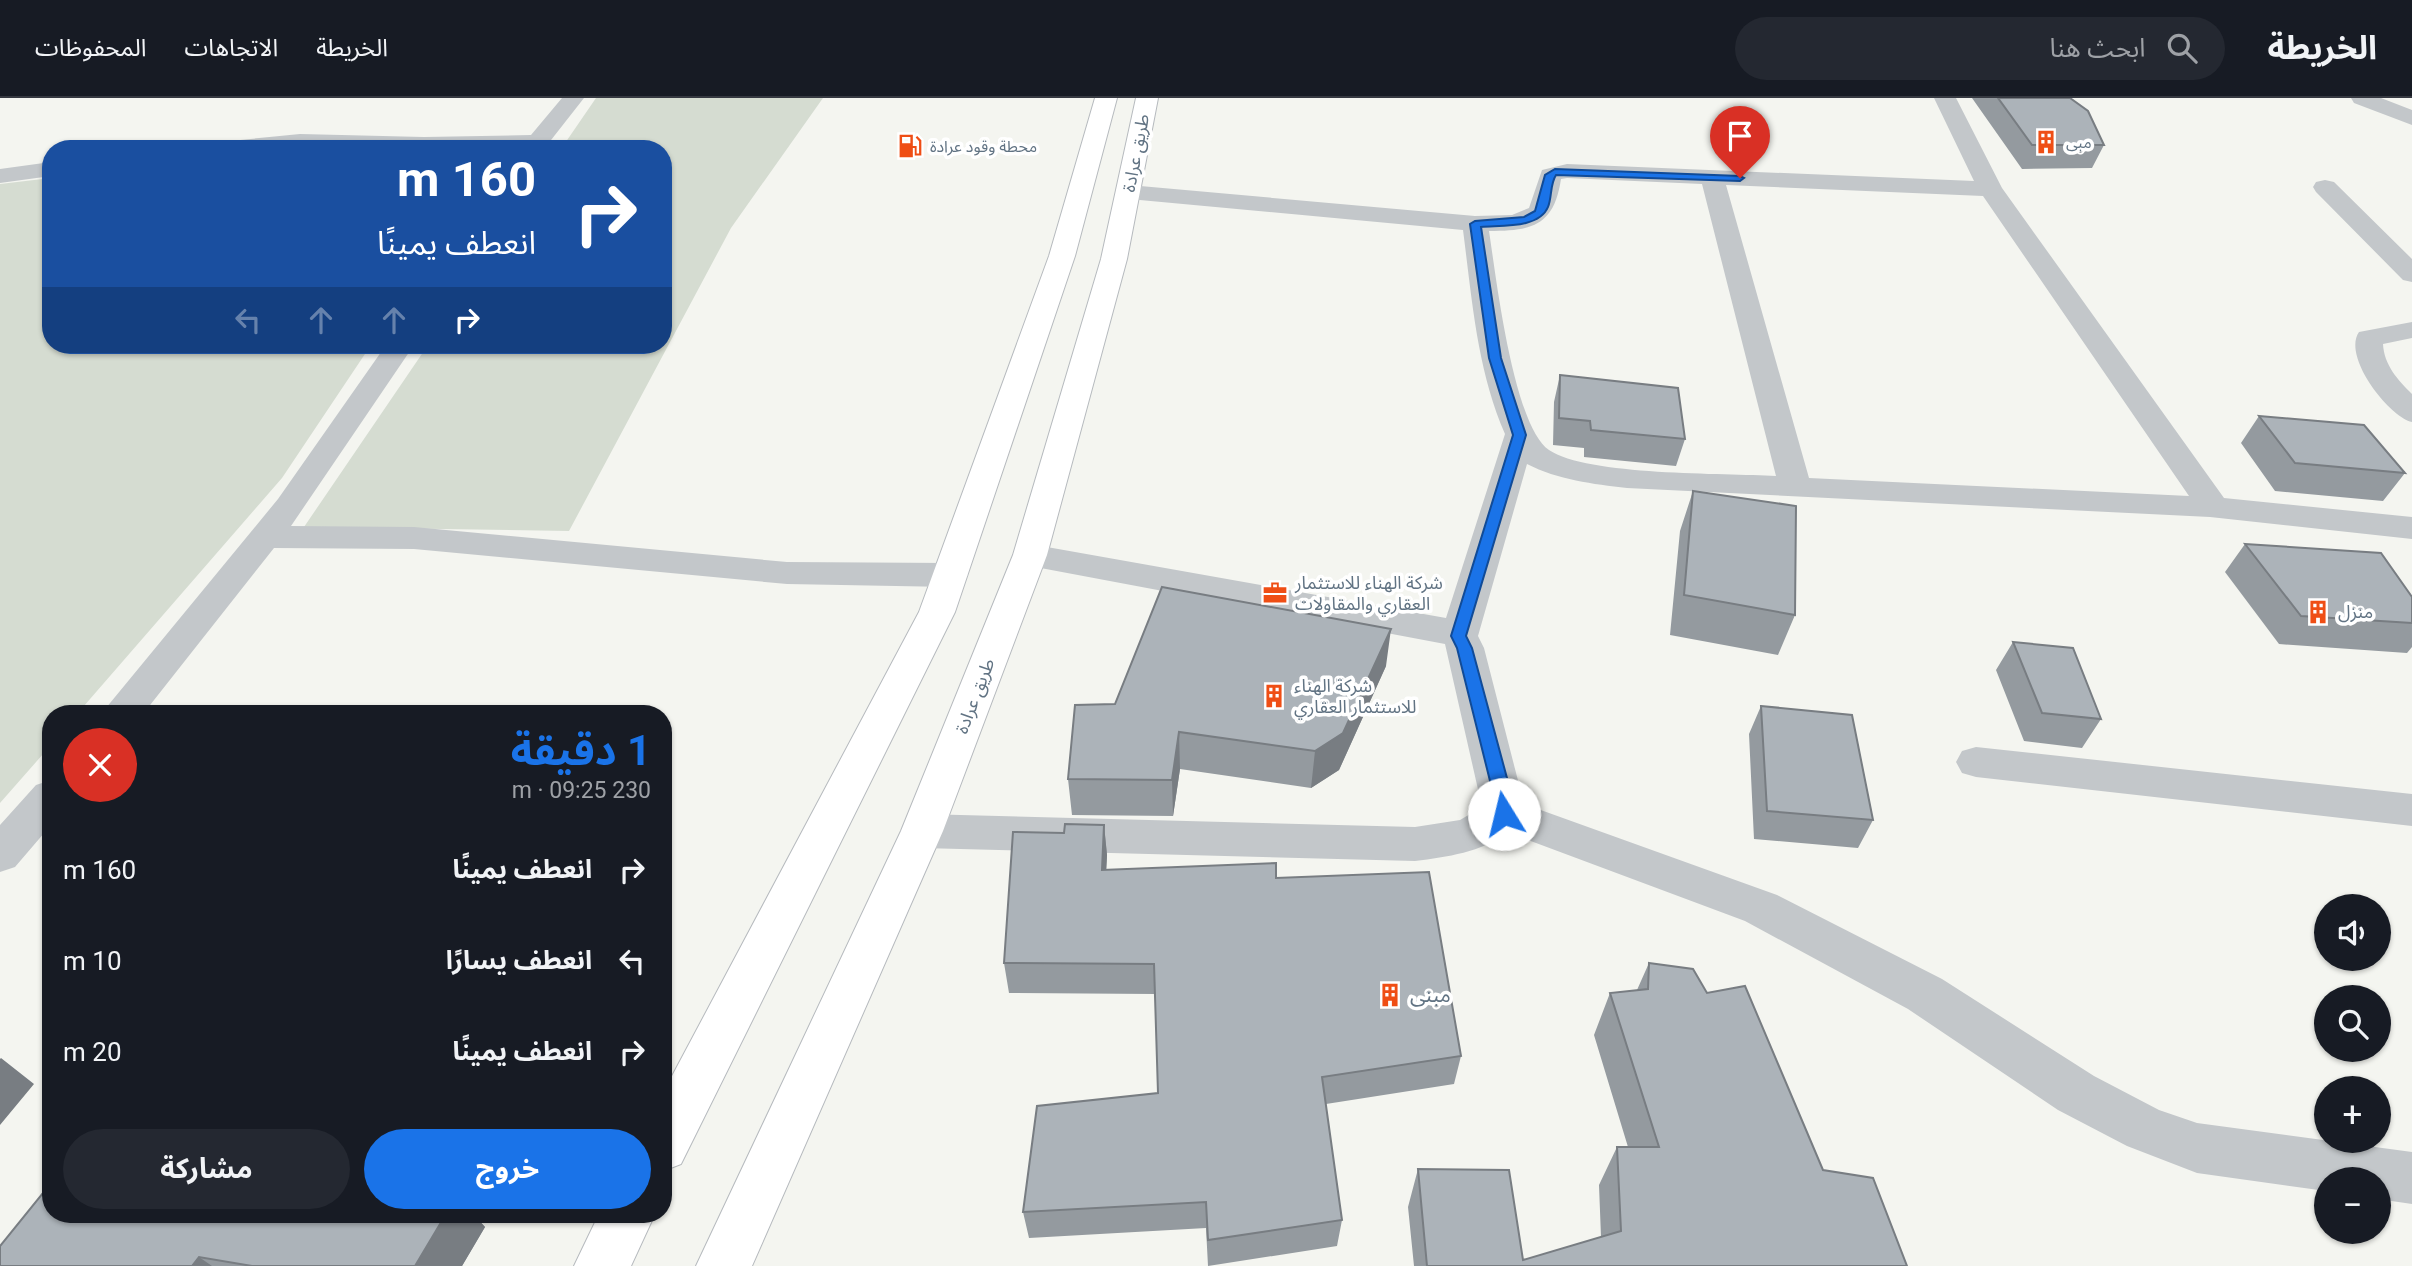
<!DOCTYPE html>
<html lang="ar">
<head>
<meta charset="utf-8">
<style>
	body { margin:0; font-family:Roboto,"Noto Sans Arabic",sans-serif; background:#242831; color:#f1f3f6; direction:rtl; height:100vh; display:flex; flex-direction:column; font-size:26px; white-space:nowrap }
	* { box-sizing:border-box; margin:0 }
	p { font-size:23px; color:#9ea1a6 }
	.icon { flex:none; width:38px; height:38px; fill:none; stroke:currentColor; stroke-width:2; stroke-linecap:round; stroke-linejoin:round }
	.map { position:relative; flex:1; overflow:hidden; direction:ltr }
	.side { position:absolute; left:42px; top:607px; width:630px; height:518px; display:flex; flex-direction:column; background:#171b24; border-radius:28px; box-shadow:0 2px 5px #0004; direction:rtl }
	.side>* { flex:none }
	.top-card { position:absolute; left:42px; top:42px; width:630px; height:214px; border-radius:28px; box-shadow:0 2px 5px #0004; direction:rtl; background:#1a4fa0; color:#fff; overflow:hidden }
	.tools { position:absolute; left:2314px; top:796px; display:grid; gap:14px }
	.tools a { display:grid; place-items:center; width:77px; height:77px; border-radius:50%; background:#171b24; box-shadow:0 2px 5px #0004; font-size:35px }
	.pin { position:absolute; display:grid; place-items:center; width:60px; height:60px; color:#fff; margin:-72px -30px; border-radius:50% 50% 50% 0; rotate:-45deg; box-shadow:0 0 7px #0007 }
	.pin .icon { rotate:45deg }
	.me { position:absolute; width:77px; margin:-38px; rotate:351deg; stroke-linejoin:round; filter:drop-shadow(0 0 5px #0008) }
	.turn { display:flex; align-items:center; gap:24px; height:147px; padding:0 21px; font-size:32px }
	.turn .icon { width:91px; height:91px; stroke-width:2.5 }
	.turn b { display:block; font-size:49px; line-height:60px }
	.lanes { display:flex; align-items:center; height:66px; padding:0 21px; background:#0003; justify-content:center; gap:35px; direction:ltr }
	.lanes .off { opacity:.35 }
	.round { display:grid; place-items:center; flex:none; width:74px; height:74px; border-radius:37px; background:#242831 }
	.overview { display:flex; align-items:center; justify-content:space-between; height:119px; padding:0 21px }
	h1 { font-size:42px; font-weight:700; line-height:52px; color:#1a73e8 }
	.cta { display:flex; gap:14px; margin-top:auto; padding:14px 21px }
	.cta a { flex:1; height:80px; border-radius:42px; background:#1a73e8; color:#fff; font-size:28px; font-weight:700; line-height:80px; text-align:center }
	.cta a+a { background:#242831; color:#f1f3f6 }
	ul { padding:0; list-style:none }
	li { display:flex; align-items:center; gap:21px; height:91px; padding:0 21px }
	li div { flex:1 }
	li b { display:block; font-size:26px }
	li em { font-style:normal }
	header { display:flex; align-items:center; gap:42px; box-sizing:border-box; height:98px; padding:0 35px; background:#171b24; border-bottom:2px solid #363941 }
	header strong { font-size:33px }
	nav { display:flex; gap:38px; margin-inline-start:auto; font-size:24px }
	.search { width:490px; height:63px; background:#242831; display:flex; align-items:center; gap:18px; box-sizing:border-box; padding:0 24px; border-radius:38px; color:#9ea1a6; font-size:26px }
	.map>svg:first-child { display:block }
</style>
</head>
<body>
<header>
<strong>الخريطة</strong>
<div class="search"><svg class="icon" aria-label="search" viewBox="0 0 24 24"><circle cx="10" cy="10" r="6"/><path d="M15 15l6 6"/></svg>ابحث هنا</div>
<nav><a>الخريطة</a><a>الاتجاهات</a><a>المحفوظات</a></nav>
</header>
<div class="map">
<svg width="2412" height="1168" viewBox="0 0 2412 1168">
	<rect width="100%" height="100%" fill="#f4f5f0"/>
	<path fill="#d5dcd1" d="M596,0H823L731,130L569,433L304,429L428,247H663V51H561Z
		M51,80V247H371L282,380L77,616H51V647L0,705V86Z"/>
	<g fill="none" stroke-linecap="round" stroke-linejoin="round">
		<g stroke="#b6babe" stroke-width="2">
			<path id="major" d="M1095,0H1117L1075,158L955,514L681,1066L663,1073V995L919,514L1049,158Z
				M1136,0H1158L1127,161L1047,457L943,733L752,1168H696L901,733L1013,457L1101,161Z
				M599,1116H655L631,1168H574Z"/>
		</g>
		<path fill="#c3c7ca" fill-rule="evenodd" d="M562,0H584L544,51H209L212,46L220,44L300,36L424,39L531,37Z
			M1934,0H1956L2002,90L2224,400L2412,419V441L2210,419L1627,390C1593,386 1558,382 1527,366L1478,538L1484,550L1524,706L1777,797L1942,881L2094,978L2159,1012L2197,1025L2412,1054V1106L2378,1101V1082H2326V1093L2197,1075L2127,1048L2058,1012L1908,911L1745,823L1509,735C1480,754 1448,759 1415,763L922,750L907,745L901,733L907,721L922,716L1415,729L1460,722L1482,709L1445,546L1030,468L1018,465L1013,457L1018,449L1030,446L1446,520L1505,336C1477,272 1472,201 1463,132L1129,101L1120,99L1117,94L1120,89L1129,87L1475,118L1512,117L1529,110L1542,72L1567,66L1974,83ZM1567,80L1702,86L1776,378C1725,375 1587,378 1549,352C1513,327 1496,178 1489,133C1532,133 1554,128 1561,81ZM1726,87L1983,98L2189,398L1809,380Z
			M2351,0H2381L2412,12V27L2354,5Z
			M51,64V78L0,85V71Z
			M2325,82L2334,84L2412,161V184L2403,182L2316,94L2313,89L2316,84Z
			M2412,224V240L2383,246C2384,267 2398,282 2412,296V324C2388,318 2342,258 2359,234Z
			M386,247H414L291,428L414,429L787,464L950,465L963,469L968,477L963,485L950,489L787,486L414,451L274,450L143,616H101L278,401Z
			M1976,649L2412,696V728L1976,679L1962,675L1956,664L1962,653Z
			M51,682V727L15,769L0,774V727L36,687Z"/>
		<use href="#major" fill="#fff" fill-rule="evenodd"/>
	</g>
	<path fill="#949a9f" d="M1972,0H2070L2104,47L2092,70L2022,71Z
		M1560,277L1685,341L1676,368L1584,359V350L1553,347L1554,304Z
		M2259,318L2405,375L2383,403L2275,393L2241,345Z
		M1693,393L1795,517L1778,557L1670,537L1680,433Z
		M2245,446L2412,499V549L2407,555L2279,546L2225,474Z
		M2013,544L2101,621L2082,650L2024,643L1996,572Z
		M1386,568L1339,672L1311,690L1180,671L1173,718L1072,717L1068,681L1115,606Z
		M1761,608L1873,722L1858,750L1754,741L1749,636Z
		M1104,727L1107,757L1106,771L1276,780L1461,958L1454,986L1326,1006L1342,1122L1337,1148L1208,1168L1206,1130L1029,1140L1023,1114L1158,995L1155,896L1009,895L1004,865L1064,735Z
		M1649,865L1823,1072L1907,1168H1414L1408,1109L1418,1071L1523,1162L1601,1139L1599,1087L1617,1049H1628L1594,937L1610,895L1637,892Z
		M51,1116H473L485,1129L462,1168H0Z"/>
	<path fill="#787d82" d="M1391,531L1386,568L1339,672L1311,690L1315,653Z
		M1179,634L1180,671L1173,718L1172,682Z
		M1104,727L1107,757L1105,802L1102,772Z
		M1,960L34,986L0,1027V961Z
		M446,1116H473L485,1129L462,1168H415Z
		M199,1159L212,1168H192Z"/>
	<path fill="#acb3b9" stroke="#787d82" stroke-width="2" d="M1998,0H2070L2088,13L2104,47H2032Z
		M1560,277L1678,290L1685,341L1591,332L1590,323L1559,320Z
		M2259,318L2364,327L2405,375L2295,365Z
		M1693,393L1796,408L1795,517L1684,497Z
		M2245,446L2381,455L2412,499V525L2301,518Z
		M1162,489L1391,531L1343,635L1315,653L1179,634L1172,682L1068,681L1075,607L1115,606Z
		M2013,544L2073,550L2101,621L2042,615Z
		M1761,608L1852,617L1873,722L1767,713Z
		M1065,726L1104,727L1102,772L1276,765V780L1429,774L1461,958L1322,979L1342,1122L1208,1142L1206,1104L1023,1114L1037,1008L1158,995L1154,866L1004,865L1013,734L1064,735Z
		M1649,865L1693,871L1707,895L1745,888L1823,1072L1873,1080L1907,1168H1427L1418,1071L1509,1072L1523,1162L1621,1133L1617,1049H1659L1610,895L1648,891Z
		M51,1085V1116H446L415,1168H252L199,1159L192,1168H0V1148Z"/>
	<path fill="#1a73e8" stroke="#114b97" stroke-width="2" d="M1555,71L1740,78L1744,80L1740,83L1556,77C1550,86 1552,99 1548,109C1539,131 1500,127 1481,129L1501,260L1526,337L1466,538L1472,550L1511,695L1513,716L1510,721H1498L1493,695L1457,550L1451,538L1513,337L1489,260L1470,126L1475,123L1524,119L1535,113L1545,77Z"/>
	<defs>
		<g id="building-bare" transform="scale(1.89)"><path d="M-4-6H4V6H1V3H-1V6H-4ZM-2.5-4.3h1.7v1.8h-1.7ZM.8-4.3h1.7v1.8H.8ZM-2.5-1h1.7V.8h-1.7ZM.8-1h1.7V.8H.8Z" fill="#ef4e15" stroke="#fff" stroke-width="2.5" paint-order="stroke"/></g>
		<g id="fuel-bare" transform="scale(1.89)"><path d="M-5.5-6h7V0h2V4h1.3V-2.5L3-4.5l.8-.8L6-3V5H2.5V1h-1V6h-7ZM-4.2-4.7v3.2H.2V-4.7Z" fill="#ef4e15" stroke="#fff" stroke-width="2.5" paint-order="stroke"/></g>
		<g id="office-bare" transform="scale(1.89)"><path d="M-6-3h4V-5.5h4V-3h4V5H-6ZM-1-4.5V-3h2v-1.5ZM-6 0V1H6V0Z" fill="#ef4e15" stroke="#fff" stroke-width="2.5" paint-order="stroke"/></g>
	</defs>
	<g fill-rule="evenodd">
		<use href="#building-bare" x="2046" y="44"/>
		<use href="#fuel-bare" x="910" y="48"/>
		<use href="#office-bare" x="1275" y="495"/>
		<use href="#building-bare" x="2318" y="514"/>
		<use href="#building-bare" x="1274" y="598"/>
		<use href="#building-bare" x="1390" y="897"/>
	</g>
	<g text-anchor="middle" stroke-width="7" stroke-linejoin="round" paint-order="stroke">
		<g font-size="16" fill="#617383" stroke="#fff" text-anchor="start">
			<text x="2066" y="50">مبى</text>
			<text x="930" y="54">محطة وقود عرادة</text>
		</g>
		<g font-size="18" fill="#617383" stroke="#fff">
			<text transform="translate(1136 55) rotate(-79)" y="6">طريق عرادة</text>
			<text transform="translate(975 598) rotate(-69)" y="6">طريق عرادة</text>
		</g>
		<g font-size="18" fill="#617383" stroke="#fff" text-anchor="start">
			<text x="1295" y="491">شركة الهناء للاستثمار<tspan x="1295" dy="21">العقاري والمقاولات</tspan></text>
			<text x="2338" y="520">منزل</text>
			<text x="1294" y="594">شركة الهناء<tspan x="1294" dy="21">للاستثمار العقاري</tspan></text>
		</g>
		<g font-size="21" fill="#617383" stroke="#fff" text-anchor="start">
			<text x="1410" y="904">مبنى</text>
		</g>
	</g>
</svg>
<div class="tools">
<a><svg class="icon" aria-label="sound" viewBox="0 0 24 24"><path d="M4 9h4l5-4v14l-5-4H4zM17 9q2 3 0 6"/></svg></a>
<a><svg class="icon" aria-label="search" viewBox="0 0 24 24"><circle cx="10" cy="10" r="6"/><path d="M15 15l6 6"/></svg></a>
<a>+</a>
<a>−</a>
</div>
<div class="pin" style="left:1740px;top:80px;background:#d93025"><svg class="icon" aria-label="arrive" viewBox="0 0 24 24"><path d="M6 21V4h12l-3 4 3 4H6"/></svg></div>
<svg class="me" style="left:1504px;top:716px" viewBox="-20 -20 40 40"><circle r="19" fill="#fff"/><path d="M0-13L10 11 0 6-10 11z" fill="#1a73e8"/></svg>
<div class="top-card">
<div class="turn"><svg class="icon" aria-label="right" viewBox="0 0 24 24"><path d="M7 20v-9h11M14 6l5 5-5 5"/></svg><div><b>160 m</b>انعطف يمينًا</div></div>
<div class="lanes"><svg class="icon off" aria-label="left" viewBox="0 0 24 24"><path d="M17 20v-9H6M10 6l-5 5 5 5"/></svg><svg class="icon off" aria-label="ahead" viewBox="0 0 24 24"><path d="M12 20V5M6 11l6-6 6 6"/></svg><svg class="icon off" aria-label="ahead" viewBox="0 0 24 24"><path d="M12 20V5M6 11l6-6 6 6"/></svg><svg class="icon" aria-label="right" viewBox="0 0 24 24"><path d="M7 20v-9h11M14 6l5 5-5 5"/></svg></div>
</div>
<section class="side">
<div class="overview"><div><h1>1 دقيقة</h1><p>230 m · 09:25</p></div><a class="round" style="background:#d93025;color:#fff"><svg class="icon" aria-label="close" viewBox="0 0 24 24"><path d="M6 6l12 12M18 6L6 18"/></svg></a></div>
<ul>
<li><svg class="icon" aria-label="right" viewBox="0 0 24 24"><path d="M7 20v-9h11M14 6l5 5-5 5"/></svg><div><b>انعطف يمينًا</b></div><em>160 m</em></li>
<li><svg class="icon" aria-label="left" viewBox="0 0 24 24"><path d="M17 20v-9H6M10 6l-5 5 5 5"/></svg><div><b>انعطف يسارًا</b></div><em>10 m</em></li>
<li><svg class="icon" aria-label="right" viewBox="0 0 24 24"><path d="M7 20v-9h11M14 6l5 5-5 5"/></svg><div><b>انعطف يمينًا</b></div><em>20 m</em></li>
</ul>
<div class="cta"><a>خروج</a><a>مشاركة</a></div>
</section>
</div>
</body>
</html>
